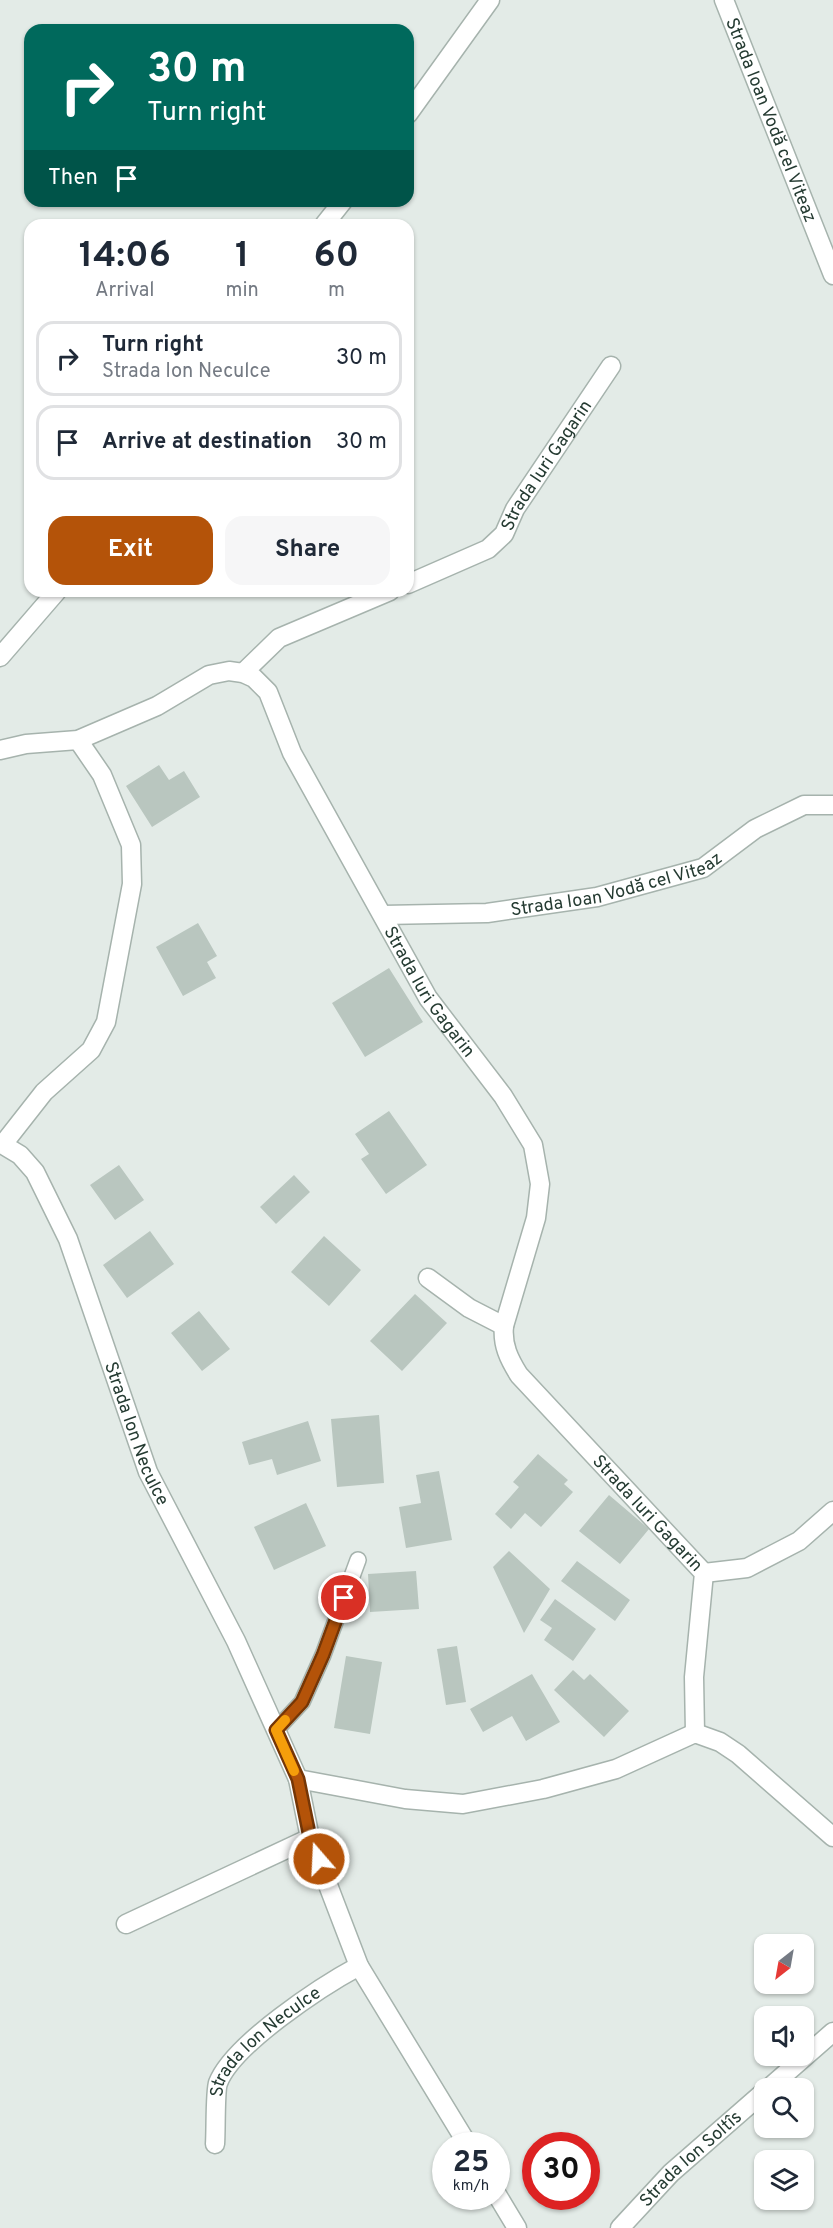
<!DOCTYPE html>
<html lang="en">
<head>
<meta charset="utf-8">
<style>
	body { margin:0; font-family:Overpass,sans-serif; background:#f6f6f7; color:#1f2937; height:100vh; display:flex; flex-direction:column; font-size:22px; white-space:nowrap }
	* { box-sizing:border-box; margin:0 }
	p { font-size:20px; color:#747a83 }
	.icon { flex:none; width:33px; height:33px; fill:none; stroke:currentColor; stroke-width:2; stroke-linecap:round; stroke-linejoin:round }
	.map { position:relative; flex:1; overflow:hidden }
	.details { position:absolute; left:24px; top:219px; width:390px; height:378px; display:flex; flex-direction:column; background:#fff; border-radius:18px; box-shadow:0 2px 4px #0004 }
	.details>* { flex:none }
	.hud { position:absolute; left:24px; top:24px; width:390px; height:183px; border-radius:18px; box-shadow:0 2px 4px #0004; background:#00695c; color:#fff; overflow:hidden }
	.needle { width:39px; rotate:211deg }
	.buttons { position:absolute; left:754px; top:1934px; display:grid; gap:12px }
	.buttons a { display:grid; place-items:center; width:60px; height:60px; border-radius:12px; background:#fff; box-shadow:0 2px 4px #0004; font-size:30px }
	.speed { position:absolute; left:432px; top:2132px; display:flex; gap:12px; font-size:30px; font-weight:700; text-align:center }
	.speed>* { display:grid; place-content:center; width:78px; height:78px; border-radius:50%; background:#fff; box-shadow:0 2px 4px #0004; line-height:1 }
	.speed small { font-size:15px; font-weight:400 }
	.speed .limit { border:9px solid #d22; background:#fff; color:#111 }
	.pin { position:absolute; display:grid; place-items:center; width:51px; height:51px; color:#fff; margin:-26px; border:3px solid #fff; border-radius:50%; box-shadow:0 2px 6px #0007 }
	.me { position:absolute; width:66px; margin:-33px; rotate:341deg; stroke-linejoin:round; filter:drop-shadow(0 0 4px #0008) }
	.turn { display:flex; align-items:center; gap:21px; height:126px; padding:0 24px; font-size:27px }
	.turn .icon { width:78px; height:78px; stroke-width:2.5 }
	.turn b { display:block; font-size:42px; line-height:51px }
	.then { display:flex; align-items:center; height:57px; padding:0 24px; background:#0003; gap:12px; font-size:22px }
	.eta { display:flex; justify-content:space-evenly; align-items:center; height:102px; text-align:center }
	.eta b { font-size:36px; font-weight:700; line-height:42px }
	.cta { display:flex; gap:12px; margin-top:auto; padding:12px 24px }
	.cta a { flex:1; height:69px; border-radius:18px; background:#b45309; color:#fff; font-size:24px; font-weight:700; line-height:69px; text-align:center }
	.cta a+a { background:#f6f6f7; color:#1f2937 }
	ul { padding:0; list-style:none }
	li { display:flex; align-items:center; gap:18px; height:75px; margin:0 12px 9px; padding:0 12px; border:3px solid #e0e1e3; border-radius:18px }
	li div { flex:1 }
	li b { display:block; font-size:22px }
	li em { font-style:normal }
	.map>svg:first-child { display:block }
</style>
</head>
<body>
<div class="map">
<svg width="833" height="2228" viewBox="0 0 833 2228">
	<rect width="100%" height="100%" fill="#e3ebe7"/>
	<path fill="#b9c6bf" d="M159,765L169,780L184,771L200,797L152,827L126,786Z
		M198,923L217,956L207,962L216,978L183,996L156,947Z
		M389,968L423,1022L365,1057L332,1003Z
		M389,1111L427,1165L386,1194L361,1159L369,1154L355,1134Z
		M119,1165L144,1200L115,1220L90,1185Z
		M294,1175L310,1192L276,1224L260,1207Z
		M150,1231L174,1264L127,1298L103,1265Z
		M324,1236L361,1270L329,1306L291,1272Z
		M415,1294L447,1323L402,1371L370,1341Z
		M199,1311L230,1349L202,1371L171,1333Z
		M379,1415L384,1483L337,1487L331,1419Z
		M308,1421L321,1461L277,1475L272,1459L249,1465L242,1442Z
		M538,1454L568,1480L564,1484L573,1492L541,1527L525,1513L511,1529L495,1514L519,1487L513,1482Z
		M439,1471L452,1540L406,1548L399,1507L421,1503L416,1475Z
		M609,1495L649,1529L620,1564L579,1531Z
		M306,1503L326,1546L274,1570L254,1527Z
		M509,1551L550,1589L524,1633L493,1567Z
		M577,1561L630,1600L615,1621L561,1581Z
		M416,1571L419,1609L370,1612L368,1574Z
		M555,1599L596,1629L573,1661L544,1640L552,1628L540,1620Z
		M457,1646L466,1702L446,1705L437,1649Z
		M346,1656L382,1662L370,1734L334,1728Z
		M573,1670L584,1680L590,1674L629,1711L604,1737L554,1690Z
		M532,1674L560,1722L526,1741L512,1716L483,1732L470,1709Z"/>
	<g fill="none" stroke-linecap="round" stroke-linejoin="round">
		<g stroke="#a6b3ad" stroke-width="18">
			<path id="lane" d="M276,1730L302,1702L323,1655L358,1560"/>
		</g>
		<g stroke="#a6b3ad" stroke-width="21">
			<g id="street">
				<path id="s1" d="M724,0L833,275"/>
				<path d="M408,114L490,0"/>
				<path d="M324,225L343,201"/>
				<path id="s2" d="M408,584L488,549L504,534L515,509L611,366"/>
				<path d="M0,657L57,591"/>
				<path d="M243,673L279,638L390,591"/>
				<path id="s3" d="M0,750L26,744L78,740L157,706L209,675L229,671L243,673L254,678L268,692L292,753L428,998L503,1096L533,1145L540,1184L536,1218L504,1326C502,1345 509,1359 519,1375L704,1573L694,1677L695,1733"/>
				<path id="s4" d="M383,915L487,913L597,897L703,868L755,829L804,805H833"/>
				<path id="s5" d="M0,1143L20,1155L35,1172L68,1239L148,1472L236,1641L298,1779L310,1838L359,1966L468,2145"/>
				<path d="M4,1143L44,1092L91,1050L106,1022L132,884L131,845L102,775L78,740"/>
				<path d="M428,1278L469,1308L504,1326"/>
				<path d="M704,1573L747,1568L799,1541L833,1511"/>
				<path d="M298,1779L405,1799L463,1804L543,1789L616,1769L695,1733L720,1742L738,1754L833,1837"/>
				<path d="M126,1924L310,1838"/>
				<path d="M769,2088L833,2032"/>
				<path id="s6" d="M215,2144C216,2132 215,2091 218,2083C233,2044 322,1986 359,1966"/>
				<path d="M496,2193L517,2228"/>
				<path id="s7" d="M620,2228L671,2173L765,2091"/>
			</g>
		</g>
		<use href="#lane" stroke="#fff" stroke-width="15"/>
		<use href="#street" stroke="#fff" stroke-width="18"/>
	</g>
	<g fill="none" stroke-linecap="round" stroke-linejoin="round">
		<g stroke="#753606" stroke-width="15">
			<path id="route" d="M319,1859L310,1838L298,1779L276,1730L302,1702L323,1655L344,1598"/>
		</g>
		<use href="#route" stroke="#b45309" stroke-width="10"/>
		<path stroke="#f59e0b" stroke-width="10" d="M285,1720L276,1730L294,1771"/>
	</g>
	<g text-anchor="middle" stroke-width="5" stroke-linejoin="round" paint-order="stroke">
		<g font-size="18" fill="#253b32" stroke="#f3f8f5">
			<text dy="6" stroke="none"><textPath href="#s1" startOffset="129">Strada Ioan Vodă cel Viteaz</textPath></text>
			<text dy="6" stroke="none"><textPath href="#s2" startOffset="190">Strada Iuri Gagarin</textPath></text>
			<text dy="6" stroke="none"><textPath href="#s4" startOffset="237">Strada Ioan Vodă cel Viteaz</textPath></text>
			<text dy="6" stroke="none"><textPath href="#s3" startOffset="633">Strada Iuri Gagarin</textPath></text>
			<text dy="6" stroke="none"><textPath href="#s5" startOffset="327">Strada Ion Neculce</textPath></text>
			<text dy="6" stroke="none"><textPath href="#s3" startOffset="1246">Strada Iuri Gagarin</textPath></text>
			<text dy="6" stroke="none"><textPath href="#s6" startOffset="123">Strada Ion Neculce</textPath></text>
			<text dy="6" stroke="none"><textPath href="#s7" startOffset="99">Strada Ion Soltîs</textPath></text>
		</g>
	</g>
</svg>
<div class="buttons">
<a><svg class="needle" viewBox="-14 -14 28 28"><path d="M0-13l5 13h-10z" fill="#e53935"/><path d="M0 13l5-13h-10z" fill="#747a83"/></svg></a>
<a><svg class="icon" aria-label="sound" viewBox="0 0 24 24"><path d="M4 9h4l5-4v14l-5-4H4zM17 9q2 3 0 6"/></svg></a>
<a><svg class="icon" aria-label="search" viewBox="0 0 24 24"><circle cx="10" cy="10" r="6"/><path d="M15 15l6 6"/></svg></a>
<a><svg class="icon" aria-label="layers" viewBox="0 0 24 24"><path d="M12 4l9 5-9 5-9-5zM3 14l9 5 9-5"/></svg></a>
</div>
<div class="speed"><div>25<small>km/h</small></div><div class="limit">30</div></div>
<div class="pin" style="left:344px;top:1598px;background:#d93025"><svg class="icon" aria-label="arrive" viewBox="0 0 24 24"><path d="M6 21V4h12l-3 4 3 4H6"/></svg></div>
<svg class="me" style="left:319px;top:1859px" viewBox="-20 -20 40 40"><circle r="17" fill="#b45309" stroke="#fff" stroke-width="3"/><path d="M0-11L8 9 0 5-8 9z" fill="#fff"/></svg>
<div class="hud">
<div class="turn"><svg class="icon" aria-label="right" viewBox="0 0 24 24"><path d="M7 20v-9h11M14 6l5 5-5 5"/></svg><div><b>30 m</b>Turn right</div></div>
<div class="then">Then<svg class="icon" aria-label="arrive" viewBox="0 0 24 24"><path d="M6 21V4h12l-3 4 3 4H6"/></svg></div>
</div>
<section class="details">
<div class="eta">
<div><b>14:06</b><p>Arrival</p></div>
<div><b>1</b><p>min</p></div>
<div><b>60</b><p>m</p></div>
</div>
<ul>
<li><svg class="icon" aria-label="right" viewBox="0 0 24 24"><path d="M7 20v-9h11M14 6l5 5-5 5"/></svg><div><b>Turn right</b><p>Strada Ion Neculce</p></div><em>30 m</em></li>
<li><svg class="icon" aria-label="arrive" viewBox="0 0 24 24"><path d="M6 21V4h12l-3 4 3 4H6"/></svg><div><b>Arrive at destination</b></div><em>30 m</em></li>
</ul>
<div class="cta"><a>Exit</a><a>Share</a></div>
</section>
</div>
</body>
</html>
